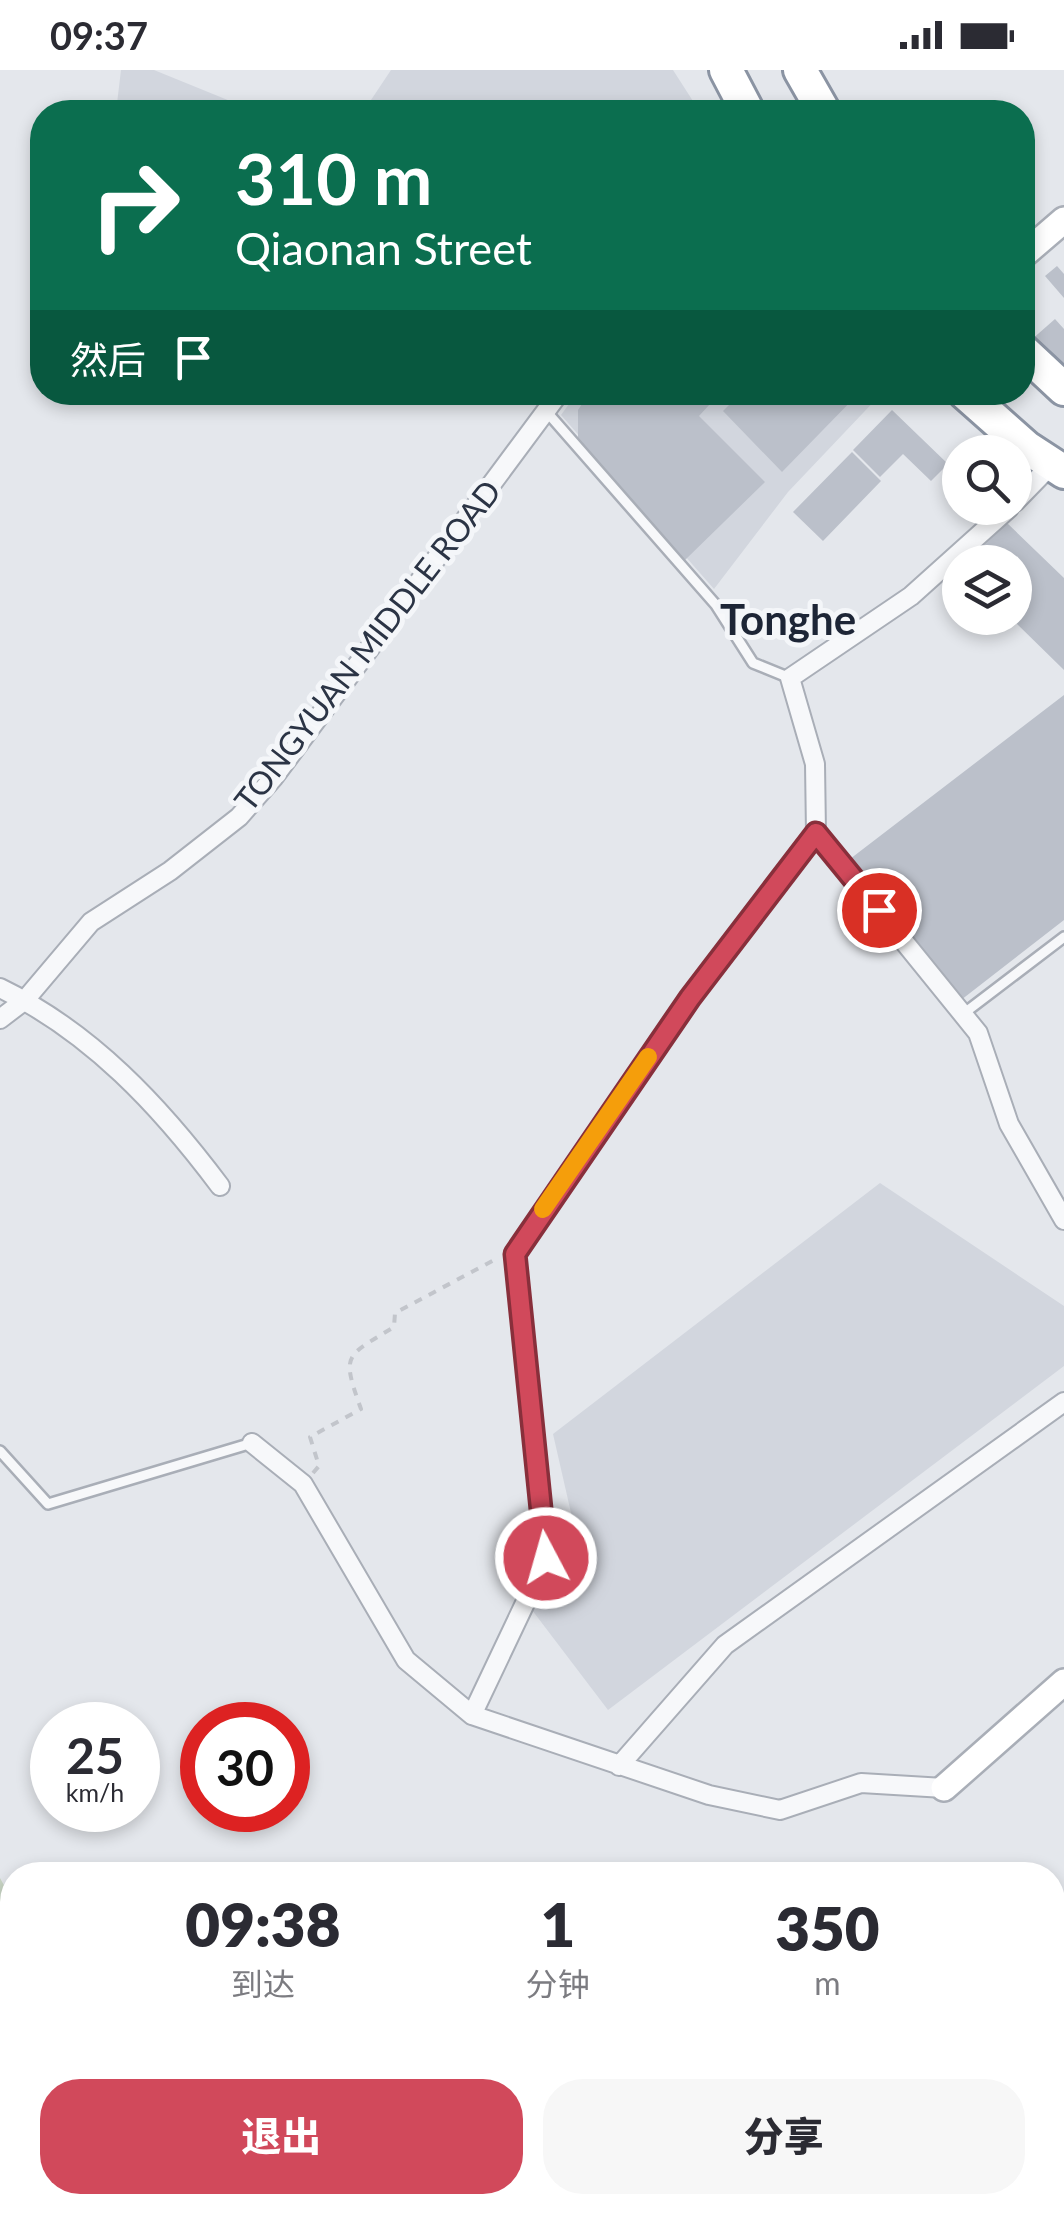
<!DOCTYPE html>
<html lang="zh">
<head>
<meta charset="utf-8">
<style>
	body { margin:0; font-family:Lato,"Noto Sans SC",sans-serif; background:#f7f7f7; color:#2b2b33; height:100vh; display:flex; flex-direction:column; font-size:38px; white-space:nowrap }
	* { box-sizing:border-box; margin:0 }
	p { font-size:32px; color:#7c7c81 }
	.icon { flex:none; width:55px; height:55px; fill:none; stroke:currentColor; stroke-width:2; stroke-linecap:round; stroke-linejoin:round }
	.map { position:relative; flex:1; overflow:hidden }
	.panel { position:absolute; left:0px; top:1792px; width:1065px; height:352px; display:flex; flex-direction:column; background:#fff; border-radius:40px 40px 0 0; box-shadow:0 5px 15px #0003 }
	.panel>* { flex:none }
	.hud { position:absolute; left:30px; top:30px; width:1005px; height:305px; border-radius:40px; box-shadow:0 5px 15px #0003; background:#0b6e4f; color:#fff; overflow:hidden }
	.controls { position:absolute; left:942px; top:365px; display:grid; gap:20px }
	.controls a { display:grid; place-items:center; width:90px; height:90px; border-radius:50%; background:#fff; box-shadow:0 5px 15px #0003; font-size:50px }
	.speed { position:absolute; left:30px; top:1632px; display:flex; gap:20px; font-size:50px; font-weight:700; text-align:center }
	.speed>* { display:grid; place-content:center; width:130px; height:130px; border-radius:50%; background:#fff; box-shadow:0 5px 15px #0003; line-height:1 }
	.speed small { font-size:25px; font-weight:400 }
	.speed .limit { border:15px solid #d22; background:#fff; color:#111 }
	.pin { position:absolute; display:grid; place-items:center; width:85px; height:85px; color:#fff; margin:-42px; border:5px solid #fff; border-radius:50%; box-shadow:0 2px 10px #0007 }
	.me { position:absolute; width:110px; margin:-55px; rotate:354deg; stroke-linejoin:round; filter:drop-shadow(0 0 8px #0008) }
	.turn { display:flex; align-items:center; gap:35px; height:210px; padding:0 40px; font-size:45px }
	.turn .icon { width:130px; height:130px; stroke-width:2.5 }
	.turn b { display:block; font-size:70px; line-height:85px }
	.then { display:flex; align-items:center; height:95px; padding:0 40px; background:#0003; gap:20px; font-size:38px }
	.eta { display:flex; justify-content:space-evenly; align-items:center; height:170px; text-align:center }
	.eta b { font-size:60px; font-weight:800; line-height:70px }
	.primary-button { display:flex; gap:20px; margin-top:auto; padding:20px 40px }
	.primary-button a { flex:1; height:115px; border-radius:40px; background:#d1495b; color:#fff; font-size:40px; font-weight:800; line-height:115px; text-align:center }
	.primary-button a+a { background:#f7f7f7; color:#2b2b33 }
	.status { display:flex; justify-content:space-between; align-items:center; height:70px; padding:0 50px; background:#fff; direction:ltr }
	.status svg { height:28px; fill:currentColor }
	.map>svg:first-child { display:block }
</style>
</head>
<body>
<div class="status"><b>09:37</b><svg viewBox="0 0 49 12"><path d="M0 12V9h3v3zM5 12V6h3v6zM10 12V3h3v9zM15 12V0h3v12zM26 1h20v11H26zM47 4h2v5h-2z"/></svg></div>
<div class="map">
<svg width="1064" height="2144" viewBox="0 0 1064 2144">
	<rect width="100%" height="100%" fill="#e4e7ec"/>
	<path fill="#d2d6de" d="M121,0H154L257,42H116Z
		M391,0H673L700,42H363Z
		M577,323H882L788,422L714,519L561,345Z
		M880,1113L1064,1236V1296L608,1640L532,1540L582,1491L553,1364Z"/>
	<path fill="#c9d6c5" d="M0,1808L12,1830V2129L0,2133Z"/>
	<path fill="#bbc0ca" d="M1057,196L1064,204V228L1045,206Z
		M1055,249L1064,259V329L1022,278Z
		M590,322H721L699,346L765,412L683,492L578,373V340Z
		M742,322H860L782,402L723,341Z
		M892,340L948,394L931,411L903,384L880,407L853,380Z
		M852,382L881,411L823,471L793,442Z
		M1007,453L1064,508V600L1011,548H1015V492H967Z
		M1064,625V850L961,930L850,789Z"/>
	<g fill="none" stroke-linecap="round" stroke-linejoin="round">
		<g stroke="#a9aeb7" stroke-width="14">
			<path id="lane" d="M546,341L716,535L753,593L790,608
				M963,944L1064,867
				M0,1381L48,1434L252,1373"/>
		</g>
		<g stroke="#a9aeb7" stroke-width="22">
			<path id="street" d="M1015,432L1052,394
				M816,763L978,963L1009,1054L1064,1150
				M0,918C91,962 160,1036 220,1116
				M0,949L25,930L91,852L170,801L239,747L274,707L560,322
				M252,1373L303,1414L406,1590L472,1645L709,1725L780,1740L861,1713L944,1718
				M472,1645L546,1489L515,1184L690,928L816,763L815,694L790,608L911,526L1009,438
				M619,1696L725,1575L1064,1332"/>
		</g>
		<g stroke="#a9aeb7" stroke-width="30">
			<path id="secondary" d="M1022,186L1064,150
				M944,1718L1064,1612"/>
		</g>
		<g stroke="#8b94a3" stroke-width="38">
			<path id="highway" d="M726,0L748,42
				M800,0L824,42
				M1022,280L1064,319
				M964,322L1026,377L1064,402"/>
		</g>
		<path stroke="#c2c5cb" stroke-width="4" stroke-dasharray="8 8" stroke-linecap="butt" d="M313,1403L319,1396L310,1367L361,1339C341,1283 345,1287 394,1257L395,1243L496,1189"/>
		<use href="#lane" stroke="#f7f8fa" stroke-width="9"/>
		<use href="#street" stroke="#f7f8fa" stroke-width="18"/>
		<use href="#secondary" stroke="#fff" stroke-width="25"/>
		<use href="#highway" stroke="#fff" stroke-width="32"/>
	</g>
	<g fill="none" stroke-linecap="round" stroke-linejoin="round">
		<g stroke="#882f3b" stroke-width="25">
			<path id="route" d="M546,1488L515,1184L690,928L816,763L879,840"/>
		</g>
		<use href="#route" stroke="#d1495b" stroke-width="18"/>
		<path stroke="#f59e0b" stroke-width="18" d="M543,1139L648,987"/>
	</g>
	<g text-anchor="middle" stroke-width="10" stroke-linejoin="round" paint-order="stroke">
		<g font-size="32" fill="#2b3445" stroke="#f4f6f9">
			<text transform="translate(368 576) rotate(-52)" y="11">TONGYUAN MIDDLE ROAD</text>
		</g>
		<g font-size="42" font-weight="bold" fill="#1d2536" stroke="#f4f6f9">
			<text x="788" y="565">Tonghe</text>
		</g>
	</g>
</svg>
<div class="controls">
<a><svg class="icon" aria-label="search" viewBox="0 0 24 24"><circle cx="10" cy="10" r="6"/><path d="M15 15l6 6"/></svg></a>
<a><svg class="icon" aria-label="layers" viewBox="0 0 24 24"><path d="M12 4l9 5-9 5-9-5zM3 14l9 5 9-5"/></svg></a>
</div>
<div class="speed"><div>25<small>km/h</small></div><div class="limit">30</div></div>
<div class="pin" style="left:879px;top:840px;background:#d93025"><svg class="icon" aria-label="arrive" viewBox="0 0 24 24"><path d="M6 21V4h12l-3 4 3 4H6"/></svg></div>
<svg class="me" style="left:546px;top:1488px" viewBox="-20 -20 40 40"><circle r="17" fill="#d1495b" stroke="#fff" stroke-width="3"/><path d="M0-11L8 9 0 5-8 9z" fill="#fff"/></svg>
<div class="hud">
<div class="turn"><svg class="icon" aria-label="right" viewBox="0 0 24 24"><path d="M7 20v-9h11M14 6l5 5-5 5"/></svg><div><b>310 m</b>Qiaonan Street</div></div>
<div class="then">然后<svg class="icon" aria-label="arrive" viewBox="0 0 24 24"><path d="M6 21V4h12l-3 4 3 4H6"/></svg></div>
</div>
<section class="panel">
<div class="eta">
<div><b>09:38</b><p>到达</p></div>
<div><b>1</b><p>分钟</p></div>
<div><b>350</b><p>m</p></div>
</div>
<div class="primary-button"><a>退出</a><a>分享</a></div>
</section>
</div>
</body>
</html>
